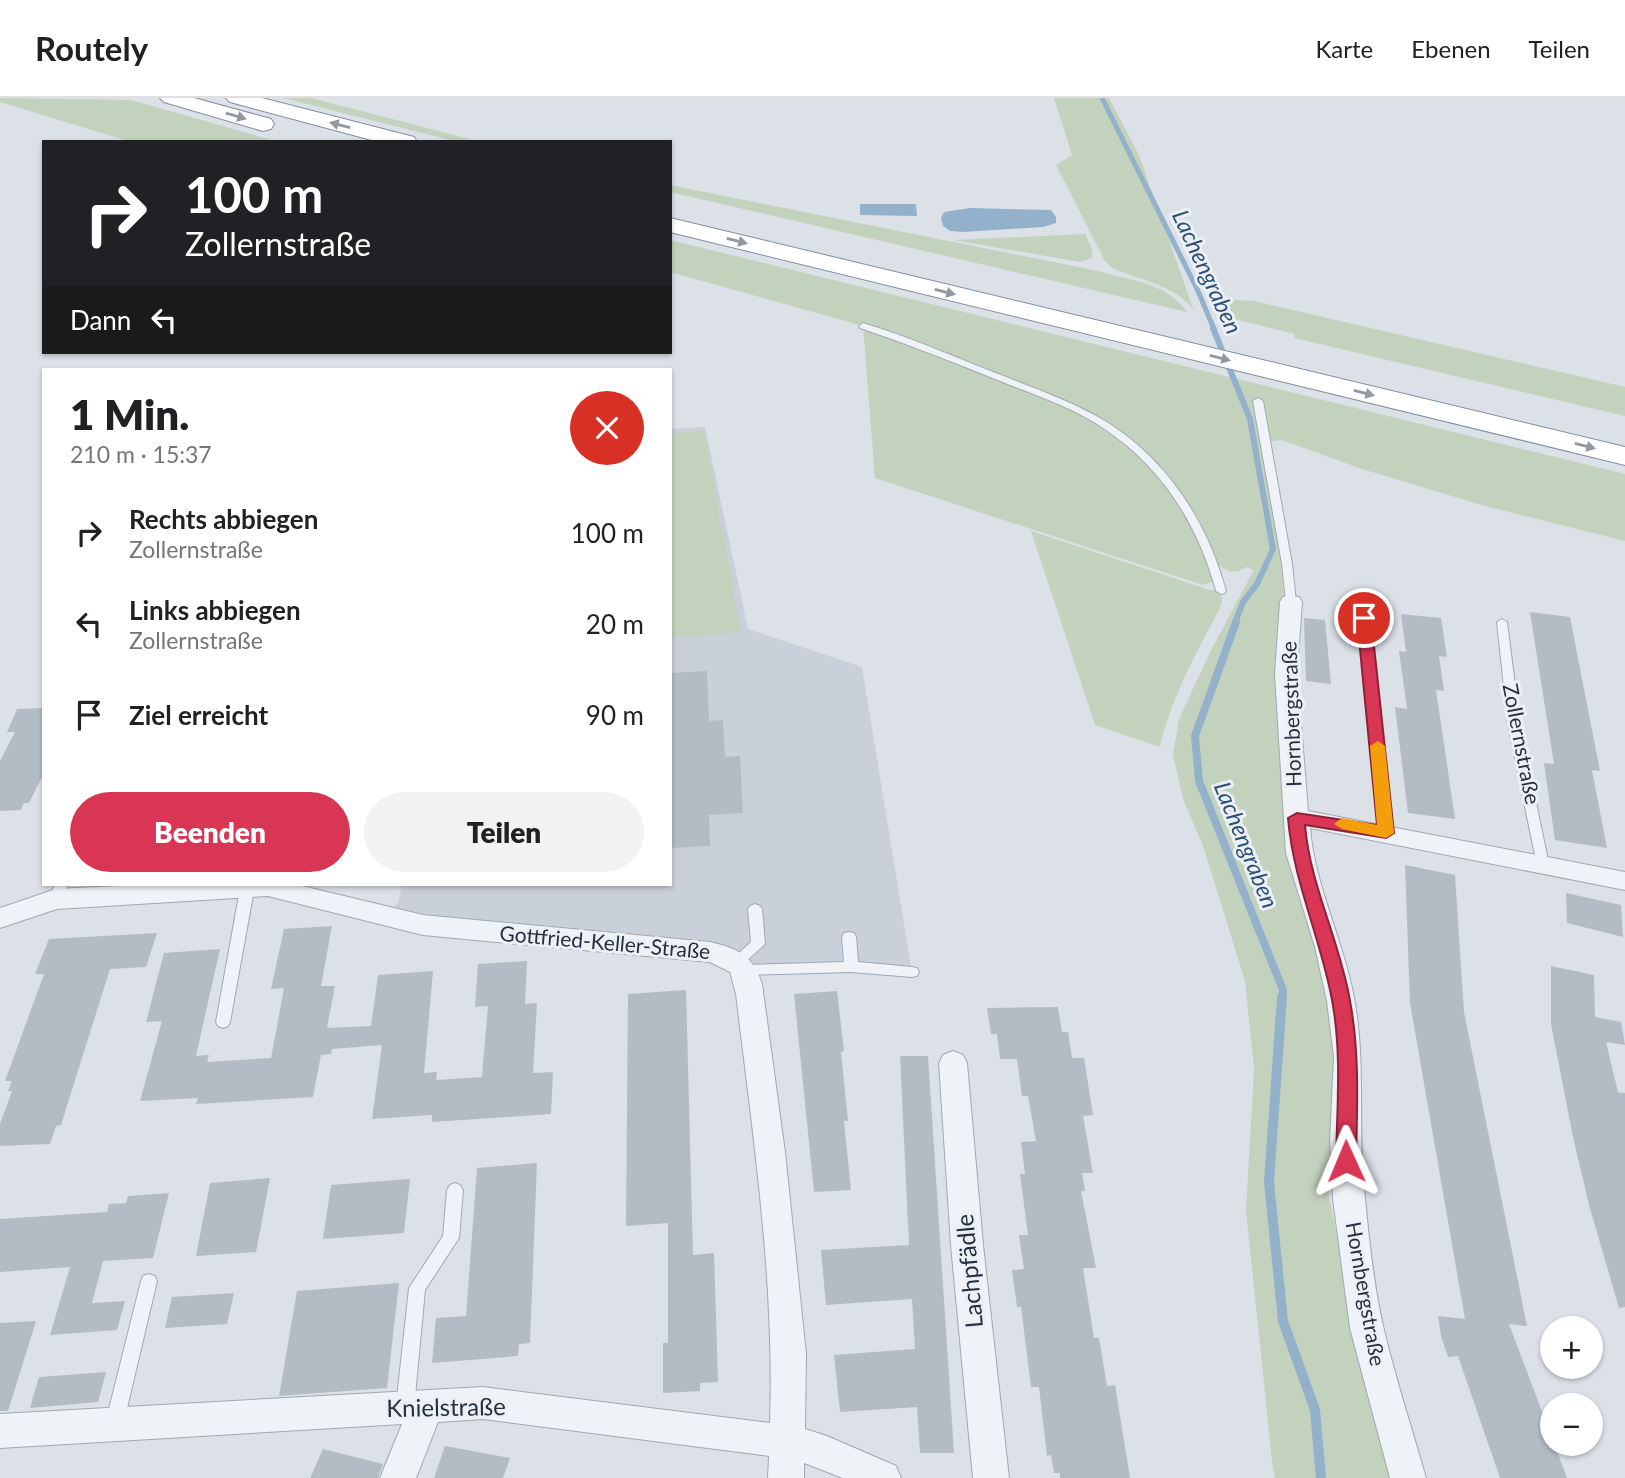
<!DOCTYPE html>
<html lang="de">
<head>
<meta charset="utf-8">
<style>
	body { margin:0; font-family:Lato,sans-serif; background:#f2f2f2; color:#202124; height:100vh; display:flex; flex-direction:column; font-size:26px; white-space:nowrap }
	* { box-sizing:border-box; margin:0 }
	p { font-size:23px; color:#757577 }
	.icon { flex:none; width:38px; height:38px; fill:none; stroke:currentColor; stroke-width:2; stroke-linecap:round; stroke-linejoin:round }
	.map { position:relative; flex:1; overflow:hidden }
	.side { position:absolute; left:42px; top:270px; width:630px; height:518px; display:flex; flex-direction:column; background:#fff; border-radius:0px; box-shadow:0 2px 5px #0004 }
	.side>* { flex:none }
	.banner { position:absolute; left:42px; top:42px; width:630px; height:214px; border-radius:0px; box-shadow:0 2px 5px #0004; background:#202124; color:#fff; overflow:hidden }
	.fabs { position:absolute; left:1540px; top:1218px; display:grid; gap:14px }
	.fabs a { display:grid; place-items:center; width:63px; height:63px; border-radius:50%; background:#fff; box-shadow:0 2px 5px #0004; font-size:35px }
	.pin { position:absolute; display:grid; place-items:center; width:60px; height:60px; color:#fff; margin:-30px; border:4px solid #fff; border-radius:50%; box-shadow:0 2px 7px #0007 }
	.me { position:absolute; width:77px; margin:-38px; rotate:359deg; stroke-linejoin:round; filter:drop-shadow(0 0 5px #0008) }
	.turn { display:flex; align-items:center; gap:24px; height:147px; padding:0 28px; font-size:32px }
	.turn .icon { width:91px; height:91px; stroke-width:2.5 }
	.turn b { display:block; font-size:49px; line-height:60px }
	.then { display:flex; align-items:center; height:66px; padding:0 28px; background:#0003; gap:14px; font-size:26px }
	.round { display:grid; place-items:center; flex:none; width:74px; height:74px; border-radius:37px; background:#f2f2f2 }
	.headline { display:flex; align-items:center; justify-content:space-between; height:119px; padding:0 28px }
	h1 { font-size:42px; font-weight:800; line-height:52px }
	.action { display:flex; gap:14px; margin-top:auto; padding:14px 28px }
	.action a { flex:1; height:80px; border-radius:42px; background:#d93555; color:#fff; font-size:28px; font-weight:800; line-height:80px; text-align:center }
	.action a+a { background:#f2f2f2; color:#202124 }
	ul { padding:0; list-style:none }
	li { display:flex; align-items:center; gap:21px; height:91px; padding:0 28px }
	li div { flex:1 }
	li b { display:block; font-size:26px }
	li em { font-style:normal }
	header { display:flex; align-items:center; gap:42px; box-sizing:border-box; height:98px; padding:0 35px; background:#fff; border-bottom:2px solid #e0e0e0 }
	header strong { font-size:33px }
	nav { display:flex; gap:38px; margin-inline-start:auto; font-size:24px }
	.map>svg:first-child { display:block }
</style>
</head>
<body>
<header>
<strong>Routely</strong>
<nav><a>Karte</a><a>Ebenen</a><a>Teilen</a></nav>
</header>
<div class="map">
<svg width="1625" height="1380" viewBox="0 0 1625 1380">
	<rect width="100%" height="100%" fill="#dce1e8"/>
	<path fill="#cad0da" d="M705,329L748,531L862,569L912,874L745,872L736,863L386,816L398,805L402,786H670V331Z"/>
	<path fill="#c3d2bd" d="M0,0L131,2L279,44H131L0,4Z
		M283,0H311L481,44H458Z
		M1054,0H1109L1139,57L1194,213C1177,187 1139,182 1112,170L1105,163L1056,67L1072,57Z
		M670,87L1098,173C1129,182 1168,185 1187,214L670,94Z
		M1085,136L1092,152V160L1080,164L954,142Z
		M670,142L1625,376V443L1485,408L1362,371L1282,342L1262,345L1281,465L1313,830L1332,931L1335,1013L1329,1100L1371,1299L1393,1380H1275L1273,1372L1246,1113L1254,971L1245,883L1203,748L1183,701L1173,657L1179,621L1210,554L1254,472L1247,469C1232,477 1228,474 1215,464V483L1203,487L875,380L863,228L670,174Z
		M1233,202L1254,203L1625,289V318L1294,240L1295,236L1226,219V207Z
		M704,333L741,534L670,540V335Z
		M1031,433L1210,492L1221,493L1222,506C1199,551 1171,598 1160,649L1095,627Z"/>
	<path fill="#94b1cb" d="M860,106H916L917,118L860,117Z
		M970,110L1051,112L1056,119V125L1043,129L963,134L950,133L943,128L941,120L944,114Z"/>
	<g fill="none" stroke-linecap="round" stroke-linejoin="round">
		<path stroke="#94b1cb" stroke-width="5" d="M1102,0L1198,193L1214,231"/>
		<path stroke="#94b1cb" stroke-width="6" d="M1213,230L1250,321L1273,451L1257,486L1243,504L1235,525"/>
		<path stroke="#94b1cb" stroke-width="8" d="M1236,524L1195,638L1199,683L1283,892L1282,901"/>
		<path stroke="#94b1cb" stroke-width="10" d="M1282,899L1269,1084L1283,1223L1315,1312L1321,1380"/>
	</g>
	<path fill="#b3bbc5" d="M1530,514L1570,519L1600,673L1592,672L1607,750L1555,742L1544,665L1554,666Z
		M1401,516L1441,520L1447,559L1439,558L1444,593L1436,592L1455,721L1408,715L1395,609L1407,611L1399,553L1406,554Z
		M1304,520L1325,522L1331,586L1306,583Z
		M707,573L709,623L723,622L725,659L740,658L743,715L709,717L710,748L670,750V575Z
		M44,610V675L29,705H24L21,712L0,713V663L15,634H7L17,611Z
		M1405,767L1455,777L1464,914L1527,1228L1509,1226L1567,1380H1500L1458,1258L1448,1259L1441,1238L1438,1218L1465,1221L1410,905Z
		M1566,795L1621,807L1623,839L1567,825Z
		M332,828L321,888H335L327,930L371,928L378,877L433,873L424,975L437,974L436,982L482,979L488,908L475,909L478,866L527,863L525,906L537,905L533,975L553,974L551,1016L432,1024V1017L372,1021L382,947L332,951L331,956L321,957L313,999L196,1006L198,1000L140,1003L162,923L146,924L164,855L220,851L196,958L209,957L207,964L271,960L284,890L271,891L284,831Z
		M157,835L146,869L110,871L61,1027L56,1028L50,1046L0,1048V1026L12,993H8L12,983H5L44,876H35L49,841Z
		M1551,868L1594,877L1595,919L1621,924L1625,947L1606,944L1618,994L1625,995V1209L1619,1210L1589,1107L1573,1039L1551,926Z
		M686,892L693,1157L714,1155L718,1284L700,1285V1293L663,1295V1245H668V1125L626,1128L628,896Z
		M837,893L844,953L841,954L848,1023H844L851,1092L814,1094L794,896Z
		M1058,909L1062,934H1068L1072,960H1084L1093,1017L1083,1018L1093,1075H1082L1085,1093H1081L1096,1170H1083L1094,1240H1099L1107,1288L1115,1287L1130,1380H1060V1375H1054L1051,1357L1047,1358L1039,1289H1031L1021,1209H1017L1012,1172L1024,1171L1019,1137H1028L1020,1076H1025L1021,1044L1036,1043L1028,998H1022L1017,961H1000L997,936H991L987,910Z
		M900,958H928L954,1355H920L917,1309L840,1314L834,1257L915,1251L912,1201L826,1207L821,1152L909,1147Z
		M537,1065L530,1245L519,1246L518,1258L432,1265L436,1220L466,1218L477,1070Z
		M270,1080L256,1154L196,1158L210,1085Z
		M410,1081L404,1135L323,1141L331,1087Z
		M169,1095L153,1160L103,1163L92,1205L125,1203L117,1232L50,1237L70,1169L0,1174V1121L107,1114L109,1106L126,1105L128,1098Z
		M399,1185L387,1290L279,1298L297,1193Z
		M234,1195L227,1226L165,1230L172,1199Z
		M36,1223L8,1313H0V1225Z
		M106,1274L98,1304L30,1310L39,1279Z
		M445,1348L510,1360L503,1380H434Z
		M323,1351L383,1366L378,1380H310Z"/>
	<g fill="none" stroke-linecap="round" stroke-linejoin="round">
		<g stroke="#a1a8b2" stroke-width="2">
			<path id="service" d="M863,225C907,238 950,257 993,274C1031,289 1070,302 1105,323C1167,361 1208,425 1226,493L1225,495L1221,496L1216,493C1198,426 1161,368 1103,330C1072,309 1035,297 1000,283C954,264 907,246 860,230L859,228Z
				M1258,300L1263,303L1292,466L1296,504L1291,507L1286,504L1282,466L1253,303Z
				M1364,517L1369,520L1392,735L1386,739L1380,735L1359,520Z
				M1502,521L1507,524L1520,627L1549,767L1548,770H1538L1537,767L1508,627L1497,524Z
				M55,786H68L61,804H51L49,801Z
				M241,786H255L230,924L228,928L223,930L218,928L216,924Z
				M755,806L760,808L762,811L765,846L742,867H732L730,863L751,844L748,811L750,808Z
				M849,834L854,835L856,839L858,864L912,869L917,870L919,874L917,878L912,879L851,874L745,877L740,876L738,872L740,868L745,867L844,864L842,839L844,835Z
				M455,1085L460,1087L463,1092L459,1140L425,1192L414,1309L411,1315L405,1317L399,1315L396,1309L409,1190L443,1138L447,1092L450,1087Z
				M149,1176L155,1178L157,1183L124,1323L121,1329L115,1331L109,1329L106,1323L141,1183L143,1178Z"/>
		</g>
		<g stroke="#a1a8b2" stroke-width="2">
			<path id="minor" d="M1291,498L1299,499L1302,504L1297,576L1308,713L1625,774V792L1310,730C1315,790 1345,845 1355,905C1366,970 1357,1035 1365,1100C1369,1143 1374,1190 1384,1232C1396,1282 1412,1331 1426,1380H1390L1350,1230L1333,1101L1330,1044L1334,959L1327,903L1315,849L1286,755L1275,576L1280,504L1283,499Z
				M157,786H294L423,817L710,844C737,850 754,858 762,886L785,1054L806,1256L805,1331L827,1338L896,1368L901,1380H843L804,1365V1380H768L769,1358L483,1321L438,1324L416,1380H380L402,1326L0,1350V1316L483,1289L770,1325C775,1182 753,1038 736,896L730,874L710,864L423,837L268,798L57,811L0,830V810L56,791Z
				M953,953L963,957L967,965L983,1147L1009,1380H973L951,1147L939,965L943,957Z"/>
		</g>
		<g stroke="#828fa0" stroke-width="2">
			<path id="motorway" d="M160,0H194L271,21L274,26L271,31L263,33L164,4Z
				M226,0H262L414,39L417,44H379L230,4Z
				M670,120L1625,349V367L670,134Z"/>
		</g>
		<use href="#service" fill="#eff2f6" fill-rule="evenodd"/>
		<use href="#minor" fill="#eff2f6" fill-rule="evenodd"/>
		<use href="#motorway" fill="#fff" fill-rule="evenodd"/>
	</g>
	<defs><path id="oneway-solid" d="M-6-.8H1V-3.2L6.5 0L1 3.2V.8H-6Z" transform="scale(1.75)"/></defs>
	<g fill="#92989f">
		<use href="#oneway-solid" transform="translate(236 18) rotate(16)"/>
		<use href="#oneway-solid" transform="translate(340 27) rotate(-166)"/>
		<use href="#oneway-solid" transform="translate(737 143) rotate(14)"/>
		<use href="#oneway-solid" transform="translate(945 194) rotate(14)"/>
		<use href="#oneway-solid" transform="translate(1220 260) rotate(14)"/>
		<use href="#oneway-solid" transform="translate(1364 295) rotate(14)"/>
		<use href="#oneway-solid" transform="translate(1585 348) rotate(14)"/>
	</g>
	<path fill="#d93555" stroke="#8d2237" stroke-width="2" d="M1364,516L1371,520L1394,735L1386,740L1305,727C1310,788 1340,843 1350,903C1360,956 1357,1010 1356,1063L1353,1069L1346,1072L1339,1069L1336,1063C1337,1010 1342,955 1332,902C1321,841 1293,783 1288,720L1297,715L1377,727L1357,520Z"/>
	<path fill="#f59e0b" d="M1378,643L1385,648L1394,735L1386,740L1342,731L1334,726L1342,720L1377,727L1370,648Z"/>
	<g text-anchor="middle" stroke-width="6" stroke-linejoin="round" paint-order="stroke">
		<g font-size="21" fill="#25303f" stroke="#ecf0f5">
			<text transform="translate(1292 616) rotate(-92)" y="7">Hornbergstraße</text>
			<text transform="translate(1521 646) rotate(79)" y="7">Zollernstraße</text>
			<text transform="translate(605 845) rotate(5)" y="7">Gottfried-Keller-Straße</text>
			<text transform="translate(1365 1196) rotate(80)" y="7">Hornbergstraße</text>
		</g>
		<g font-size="23" font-style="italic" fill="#2c5077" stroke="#ecf0f5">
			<text transform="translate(1207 174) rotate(65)" y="8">Lachengraben</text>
			<text transform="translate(1246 747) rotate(68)" y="8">Lachengraben</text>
		</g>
		<g font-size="24" fill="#25303f" stroke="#ecf0f5">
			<text transform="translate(970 1173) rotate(-95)" y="8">Lachpfädle</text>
			<text transform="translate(446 1310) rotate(-1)" y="8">Knielstraße</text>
		</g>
	</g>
</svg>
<div class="fabs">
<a>+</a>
<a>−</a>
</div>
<div class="pin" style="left:1364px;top:520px;background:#d93025"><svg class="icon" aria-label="arrive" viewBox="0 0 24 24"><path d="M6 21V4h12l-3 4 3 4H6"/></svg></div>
<svg class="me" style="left:1346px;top:1063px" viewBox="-20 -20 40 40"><path d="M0-17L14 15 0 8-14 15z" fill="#d93555" stroke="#fff" stroke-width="4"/></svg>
<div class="banner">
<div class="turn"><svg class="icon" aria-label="right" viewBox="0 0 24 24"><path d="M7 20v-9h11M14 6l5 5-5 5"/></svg><div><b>100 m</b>Zollernstraße</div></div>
<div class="then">Dann<svg class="icon" aria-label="left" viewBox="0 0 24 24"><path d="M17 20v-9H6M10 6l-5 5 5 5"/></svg></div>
</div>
<section class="side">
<div class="headline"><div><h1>1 Min.</h1><p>210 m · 15:37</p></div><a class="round" style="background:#d93025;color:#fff"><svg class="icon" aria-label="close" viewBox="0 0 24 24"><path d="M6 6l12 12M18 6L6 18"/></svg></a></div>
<ul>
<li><svg class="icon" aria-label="right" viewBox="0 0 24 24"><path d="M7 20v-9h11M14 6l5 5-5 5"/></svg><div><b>Rechts abbiegen</b><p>Zollernstraße</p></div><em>100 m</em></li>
<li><svg class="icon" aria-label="left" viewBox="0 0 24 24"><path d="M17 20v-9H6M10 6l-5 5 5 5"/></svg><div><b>Links abbiegen</b><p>Zollernstraße</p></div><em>20 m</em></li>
<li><svg class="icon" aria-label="arrive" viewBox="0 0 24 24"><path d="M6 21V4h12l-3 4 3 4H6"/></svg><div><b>Ziel erreicht</b></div><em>90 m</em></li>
</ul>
<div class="action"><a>Beenden</a><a>Teilen</a></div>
</section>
</div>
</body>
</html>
